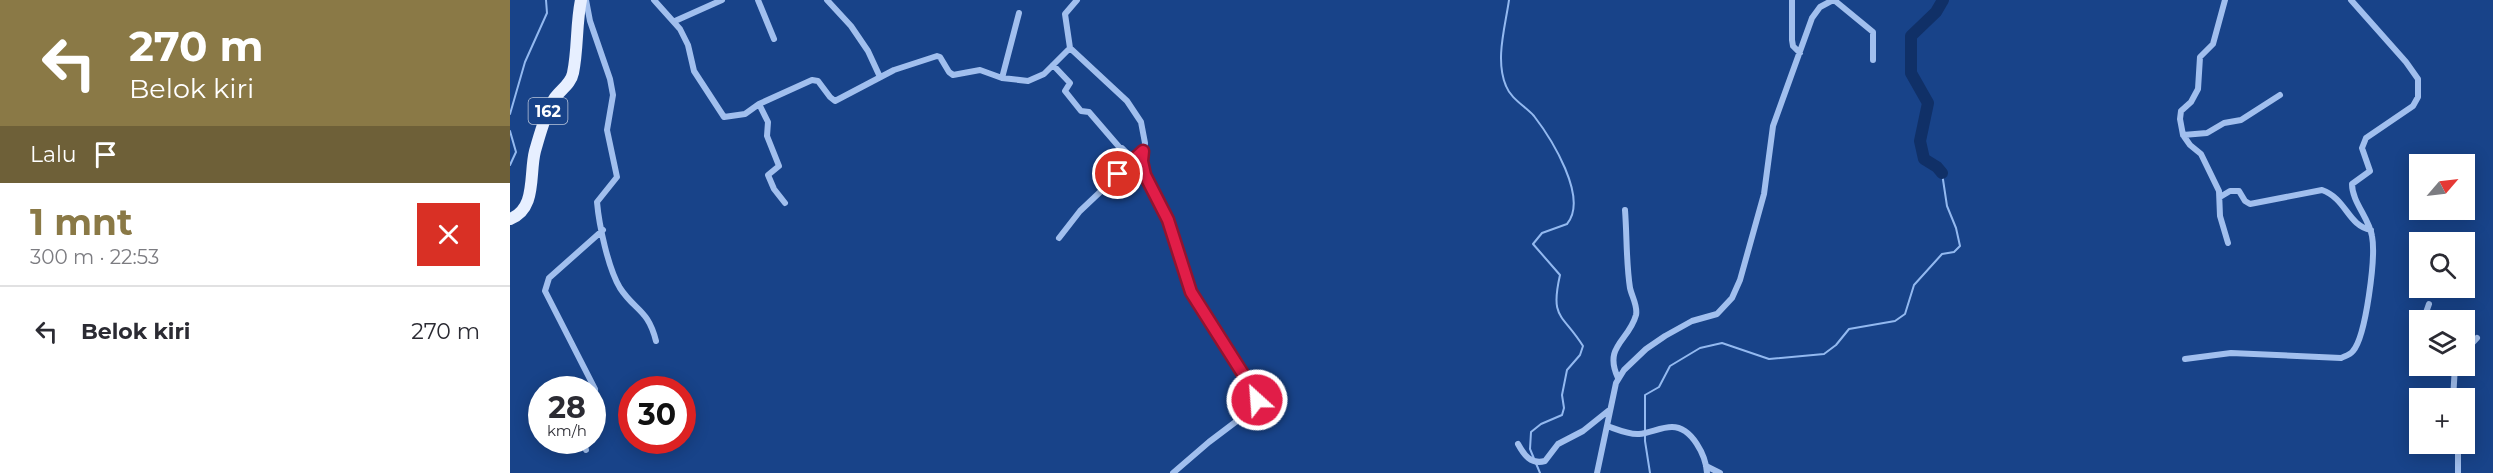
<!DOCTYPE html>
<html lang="id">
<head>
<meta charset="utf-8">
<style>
	body { margin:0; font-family:Montserrat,sans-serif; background:#f7f7f7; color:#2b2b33; height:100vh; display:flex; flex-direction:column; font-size:22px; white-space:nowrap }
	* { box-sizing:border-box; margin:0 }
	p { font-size:20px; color:#7c7c81 }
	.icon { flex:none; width:33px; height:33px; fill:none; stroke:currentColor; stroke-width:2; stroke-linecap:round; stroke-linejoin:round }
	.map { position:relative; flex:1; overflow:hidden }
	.panel { display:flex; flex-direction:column; background:#fff; width:510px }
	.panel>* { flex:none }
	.top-card { background:#8a7946; color:#fff; overflow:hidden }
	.needle { width:39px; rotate:62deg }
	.fabs { position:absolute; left:1899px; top:154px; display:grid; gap:12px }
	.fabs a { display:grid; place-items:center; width:66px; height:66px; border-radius:0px; background:#fff; box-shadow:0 3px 15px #0003; font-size:30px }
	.speed { position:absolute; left:18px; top:376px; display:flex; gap:12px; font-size:30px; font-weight:700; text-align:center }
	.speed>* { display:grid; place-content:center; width:78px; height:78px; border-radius:50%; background:#fff; box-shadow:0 3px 15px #0003; line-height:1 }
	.speed small { font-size:15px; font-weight:400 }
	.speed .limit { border:9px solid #d22; background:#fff; color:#111 }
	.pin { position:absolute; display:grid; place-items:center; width:51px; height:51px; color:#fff; margin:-26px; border:3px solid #fff; border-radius:50%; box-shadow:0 2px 6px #0007 }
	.me { position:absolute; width:66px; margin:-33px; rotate:334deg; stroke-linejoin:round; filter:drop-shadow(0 0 4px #0008) }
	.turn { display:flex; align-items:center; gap:21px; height:126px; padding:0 30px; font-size:27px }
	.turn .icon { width:78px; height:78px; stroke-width:2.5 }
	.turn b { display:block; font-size:42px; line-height:51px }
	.then { display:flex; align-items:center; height:57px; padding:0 30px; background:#0003; gap:12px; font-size:22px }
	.round { display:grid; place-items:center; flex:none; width:63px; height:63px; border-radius:0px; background:#f7f7f7 }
	.headline { display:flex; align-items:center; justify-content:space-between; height:102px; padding:0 30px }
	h1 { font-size:36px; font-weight:700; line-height:45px; color:#8a7946 }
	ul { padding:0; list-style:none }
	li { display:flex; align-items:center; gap:18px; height:90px; padding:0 30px; border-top:2px solid #e1e1e2 }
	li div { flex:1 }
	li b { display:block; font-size:22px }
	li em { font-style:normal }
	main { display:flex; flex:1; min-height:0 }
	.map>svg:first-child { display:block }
</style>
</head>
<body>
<main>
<section class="panel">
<div class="top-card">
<div class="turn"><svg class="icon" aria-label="left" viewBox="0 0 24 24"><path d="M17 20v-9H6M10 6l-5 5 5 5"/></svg><div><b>270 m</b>Belok kiri</div></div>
<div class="then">Lalu<svg class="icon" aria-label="arrive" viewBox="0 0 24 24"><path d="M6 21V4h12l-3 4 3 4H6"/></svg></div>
</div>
<div class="headline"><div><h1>1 mnt</h1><p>300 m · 22:53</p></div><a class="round" style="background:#d93025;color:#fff"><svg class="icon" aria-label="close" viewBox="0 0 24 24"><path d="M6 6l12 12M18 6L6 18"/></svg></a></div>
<ul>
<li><svg class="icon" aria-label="left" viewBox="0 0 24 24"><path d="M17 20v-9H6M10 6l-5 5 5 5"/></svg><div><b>Belok kiri</b></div><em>270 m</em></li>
</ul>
</section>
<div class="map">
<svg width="1983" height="473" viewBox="0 0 1983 473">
	<rect width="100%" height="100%" fill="#184389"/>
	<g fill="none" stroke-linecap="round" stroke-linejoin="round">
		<path stroke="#93b9f0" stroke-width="2" d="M999,0C995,28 985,60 996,86C1001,99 1015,106 1024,116C1041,138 1079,198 1057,224L1032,233L1023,244L1050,275C1040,319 1052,313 1073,346L1070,355L1057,370L1052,395L1054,408L1052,415L1031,424L1021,432L1020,449L1030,473
			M0,114L15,62L37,13L36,0
			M0,131L6,152L0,165
			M1140,473L1135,441V395L1149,387L1160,366L1190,348L1212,343L1259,359L1314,354L1326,345L1339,329L1385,321L1395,314L1404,285L1432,254L1444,252L1450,246L1446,228L1437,206L1432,173"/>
		<path stroke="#103067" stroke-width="12" d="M1432,173L1427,167L1414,159L1410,141L1418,103L1401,73V36L1426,12L1433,0"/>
		<path stroke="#a1bfee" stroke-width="6" d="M76,0L80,21L100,79L103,95L97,130L107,177L87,202C89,225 98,268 110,288C125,311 138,309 146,341
			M144,0L170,29L178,45L184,71L214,117L235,114L249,104L302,80L308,81L320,97L325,101L384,70L427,56L430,57L439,72L443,75L470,70L492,78L518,81L534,74L560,48
			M248,0L264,39
			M317,0L341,26L358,51L370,77
			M567,0L555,14L560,48L617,101L631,122L635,143L632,161L635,175L658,220L678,284L740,385L747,401L744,408L699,442L663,473
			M1282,0V40L1283,46L1290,53
			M1324,0L1363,32V60
			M1715,0L1703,44L1690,57L1688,89L1681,102L1671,111L1670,119L1673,135L1680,145L1691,154L1709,191L1710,216L1718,243
			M165,21L212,0
			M543,65L560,83L555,91L571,111L579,112L610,148H612L624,160
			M492,78L509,13
			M249,104L258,122L257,136L269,166L258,175L264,189L275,203
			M1673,135L1697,133L1714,123L1731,120L1770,95
			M1710,197L1720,191H1729L1735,201L1740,204L1812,190C1837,199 1837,225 1861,230
			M549,238L570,211L626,158
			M1913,321L1919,304
			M1954,352L1967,338
			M1675,359L1721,353L1831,358C1835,356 1840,355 1843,351C1856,336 1866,257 1862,236C1859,218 1842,202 1842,184L1860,171L1852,148L1856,138L1903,106L1908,97V79L1896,62L1841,0
			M1108,378C1093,346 1119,341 1126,315C1128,306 1122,297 1120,288C1116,262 1117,236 1115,210
			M1943,399L1945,366
			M82,414L86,404L85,389L35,291L39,278L93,230
			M1097,426C1106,429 1119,435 1129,434C1140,433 1151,427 1162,427C1182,427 1196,456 1197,473
			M73,441L76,450
			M1008,444C1014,455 1021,465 1035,461L1048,444L1073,431L1098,411
			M1196,466L1210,473
			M1087,473L1106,383L1114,370L1136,349L1155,336L1182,321L1207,314L1222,298L1230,280L1254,194L1263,126L1302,18L1310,7L1323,0
			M1948,473V444"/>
		<path stroke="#e7efff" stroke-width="12" d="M0,219C27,209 19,174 25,151C30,134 35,114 44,99C50,90 61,84 63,73C68,49 66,24 71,0"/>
	</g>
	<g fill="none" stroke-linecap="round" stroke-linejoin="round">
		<g stroke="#92132f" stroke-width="15">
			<path id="route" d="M608,174L633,151L632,161L635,175L658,220L681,292L740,385L747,400"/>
		</g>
		<use href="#route" stroke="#e11d48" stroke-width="10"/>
	</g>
	<g text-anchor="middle" stroke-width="6" stroke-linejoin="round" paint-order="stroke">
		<rect fill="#184389" stroke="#bac7dc" stroke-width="1.5" x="18.5" y="98" width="39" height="26" rx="4.5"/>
		<g font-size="16" font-weight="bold" fill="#fff">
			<text x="38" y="117">162</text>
		</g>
	</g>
</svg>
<div class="fabs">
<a><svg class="needle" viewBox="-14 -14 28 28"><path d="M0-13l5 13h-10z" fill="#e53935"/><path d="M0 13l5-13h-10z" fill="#7c7c81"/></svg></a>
<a><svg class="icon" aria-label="search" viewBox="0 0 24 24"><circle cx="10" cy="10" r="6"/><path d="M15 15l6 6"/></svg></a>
<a><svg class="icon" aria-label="layers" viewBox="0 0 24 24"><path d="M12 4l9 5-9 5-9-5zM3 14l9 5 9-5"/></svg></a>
<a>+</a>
</div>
<div class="speed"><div>28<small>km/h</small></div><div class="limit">30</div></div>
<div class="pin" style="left:608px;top:174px;background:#d93025"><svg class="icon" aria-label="arrive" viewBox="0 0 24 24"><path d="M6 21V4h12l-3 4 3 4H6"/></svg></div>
<svg class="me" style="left:747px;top:400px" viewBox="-20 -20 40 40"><circle r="17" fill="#e11d48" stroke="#fff" stroke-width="3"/><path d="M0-11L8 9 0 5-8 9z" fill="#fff"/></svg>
</div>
</main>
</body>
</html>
